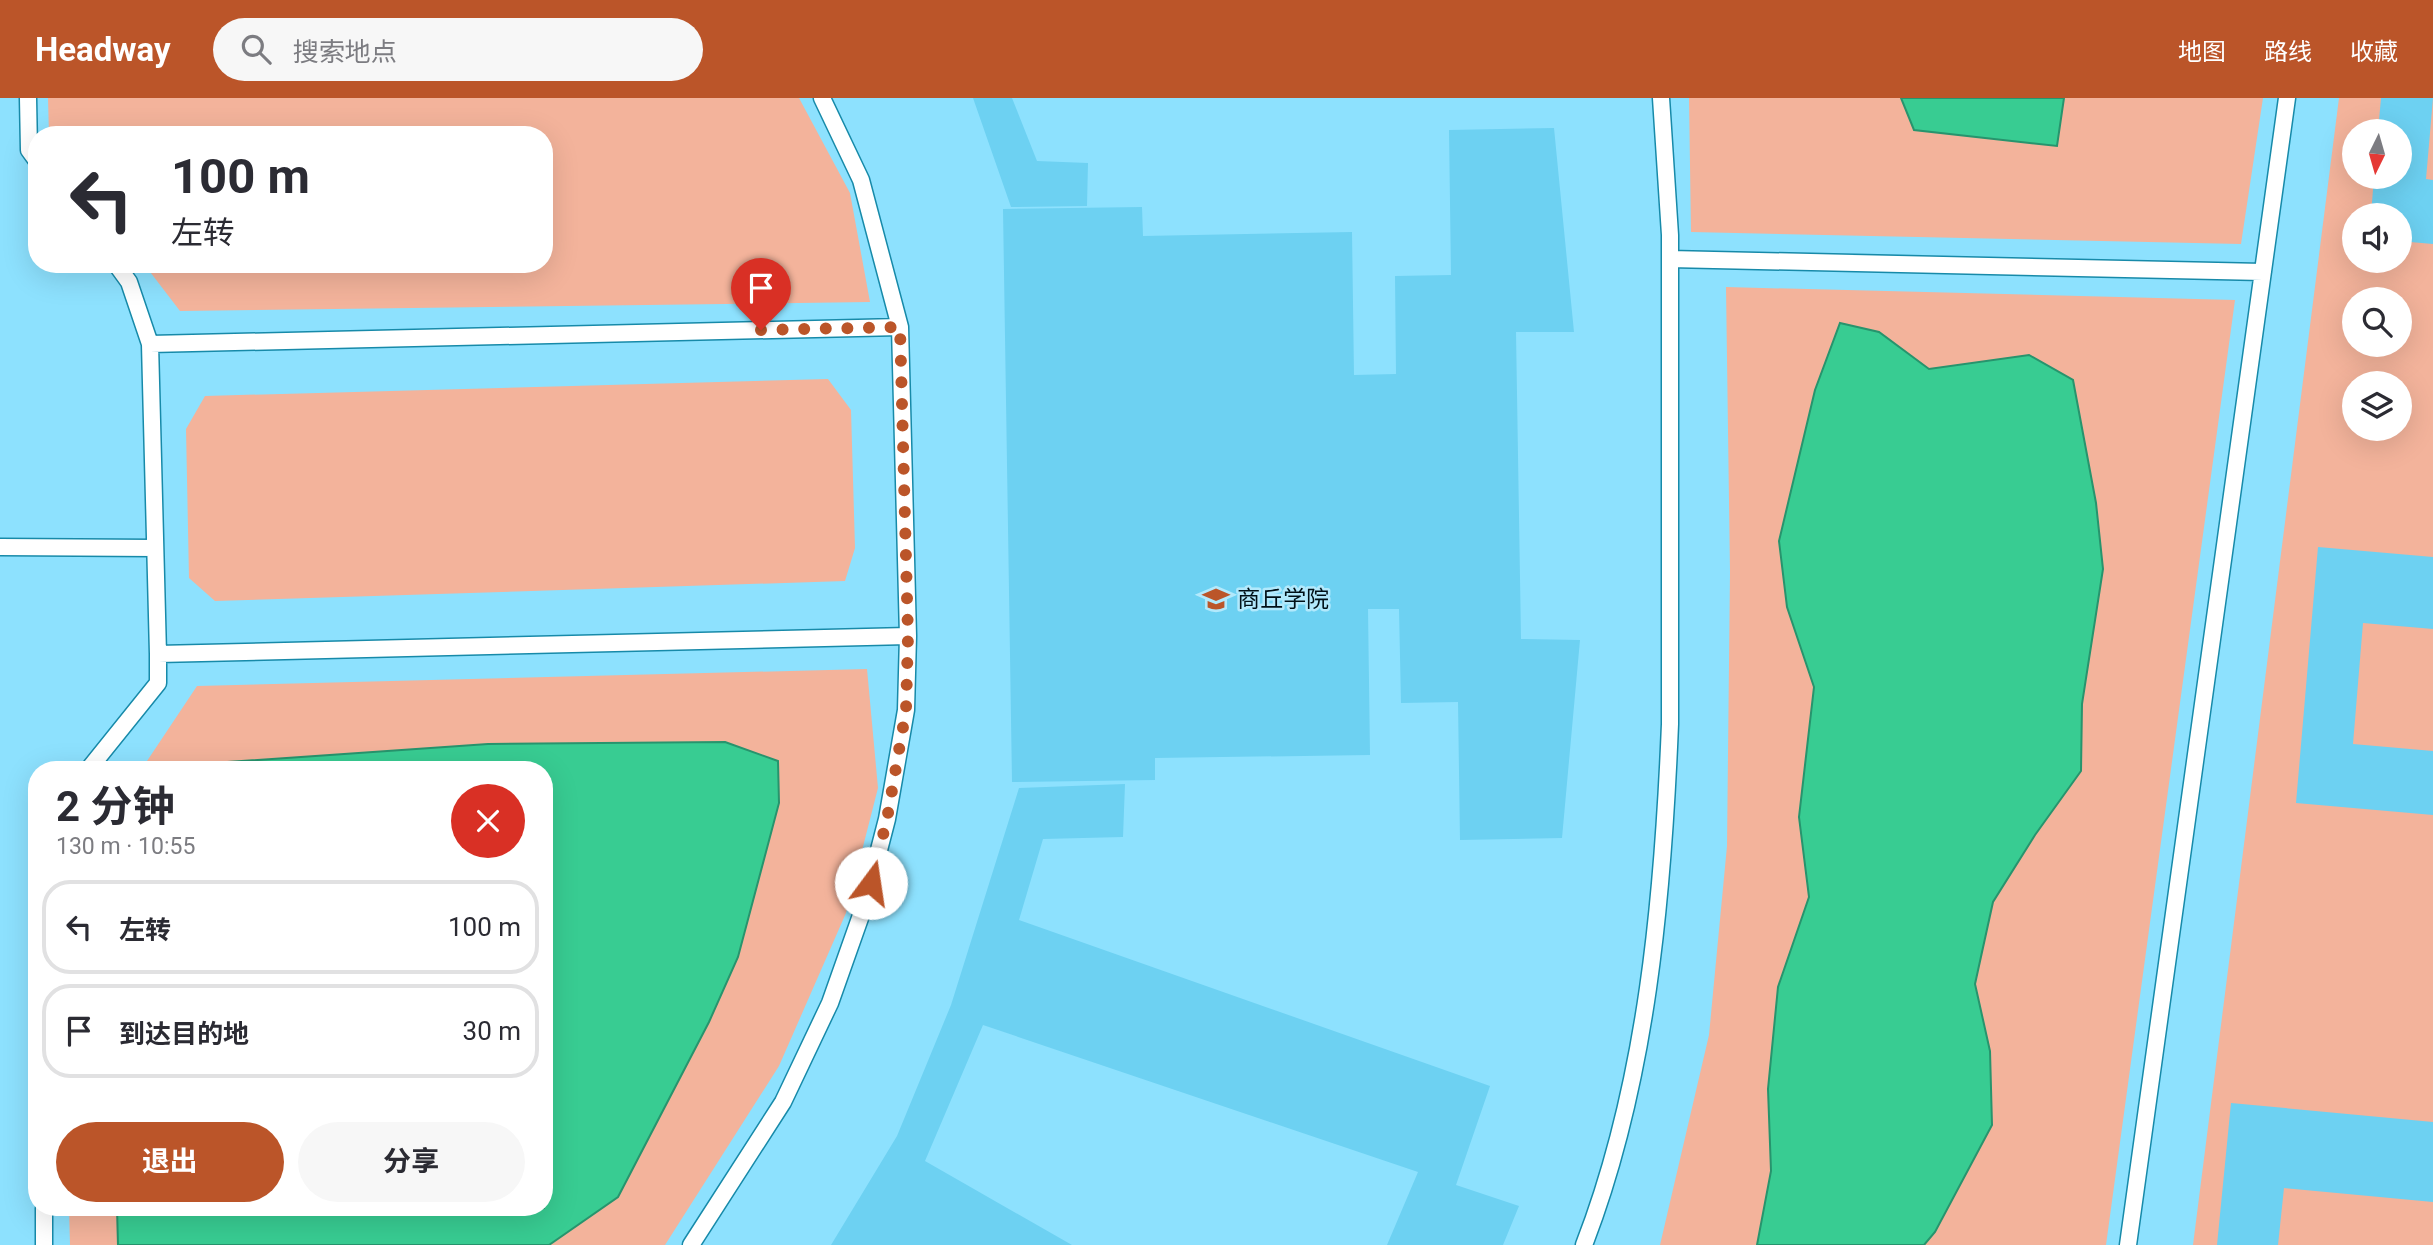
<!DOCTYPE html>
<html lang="zh">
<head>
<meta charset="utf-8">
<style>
	body { margin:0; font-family:Roboto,"Noto Sans SC",sans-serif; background:#f7f7f7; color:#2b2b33; height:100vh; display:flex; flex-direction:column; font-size:26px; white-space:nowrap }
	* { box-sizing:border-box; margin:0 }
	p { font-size:23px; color:#7c7c81 }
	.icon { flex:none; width:38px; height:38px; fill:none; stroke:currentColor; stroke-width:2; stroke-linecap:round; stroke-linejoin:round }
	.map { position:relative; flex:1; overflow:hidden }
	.panel { position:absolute; left:28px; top:663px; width:525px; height:455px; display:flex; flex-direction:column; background:#fff; border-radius:28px; box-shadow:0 7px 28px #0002 }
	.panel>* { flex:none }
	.banner { position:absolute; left:28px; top:28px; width:525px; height:147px; border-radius:28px; box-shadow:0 7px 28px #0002; background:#fff; color:#2b2b33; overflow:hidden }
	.needle { width:46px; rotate:185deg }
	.tools { position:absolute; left:2342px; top:21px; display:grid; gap:14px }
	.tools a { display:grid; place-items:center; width:70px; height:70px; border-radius:50%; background:#fff; box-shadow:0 7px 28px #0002; font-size:35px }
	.pin { position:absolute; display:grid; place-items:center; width:60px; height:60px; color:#fff; margin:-72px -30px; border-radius:50% 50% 50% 0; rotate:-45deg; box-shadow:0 0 7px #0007 }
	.pin .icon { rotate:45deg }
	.me { position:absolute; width:77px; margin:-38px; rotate:14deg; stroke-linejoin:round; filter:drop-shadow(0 0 5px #0008) }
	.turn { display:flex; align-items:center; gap:24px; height:147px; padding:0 28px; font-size:32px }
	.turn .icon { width:91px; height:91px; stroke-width:2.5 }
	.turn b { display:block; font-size:49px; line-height:60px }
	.round { display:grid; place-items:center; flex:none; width:74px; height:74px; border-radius:37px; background:#f7f7f7 }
	.head { display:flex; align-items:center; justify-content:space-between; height:119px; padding:0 28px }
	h1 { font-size:42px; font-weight:700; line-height:52px }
	.action { display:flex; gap:14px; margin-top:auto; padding:14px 28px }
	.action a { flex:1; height:80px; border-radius:42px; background:#bb5529; color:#fff; font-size:28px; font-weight:700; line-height:80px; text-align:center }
	.action a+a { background:#f7f7f7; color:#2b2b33 }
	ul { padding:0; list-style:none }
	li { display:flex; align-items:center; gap:21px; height:94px; margin:0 14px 10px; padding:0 14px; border:4px solid #e1e1e2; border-radius:28px }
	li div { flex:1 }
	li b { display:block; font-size:26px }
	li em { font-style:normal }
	header { display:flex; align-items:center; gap:42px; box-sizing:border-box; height:98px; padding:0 35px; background:#bb5529; color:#fff }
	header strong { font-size:33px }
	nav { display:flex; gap:38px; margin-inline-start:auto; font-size:24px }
	.search { width:490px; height:63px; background:#f7f7f7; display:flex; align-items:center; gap:18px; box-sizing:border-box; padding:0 24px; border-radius:38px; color:#7c7c81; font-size:26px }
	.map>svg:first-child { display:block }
</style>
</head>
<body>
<header>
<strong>Headway</strong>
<div class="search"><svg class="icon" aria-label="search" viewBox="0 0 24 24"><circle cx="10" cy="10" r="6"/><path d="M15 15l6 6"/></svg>搜索地点</div>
<nav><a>地图</a><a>路线</a><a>收藏</a></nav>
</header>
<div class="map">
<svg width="2433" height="1147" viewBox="0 0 2433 1147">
	<rect width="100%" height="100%" fill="#b2e9fc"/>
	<path fill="#8de1fe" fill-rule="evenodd" d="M0,0H2433V1147H0ZM2354,33H2399V79H2354ZM37,37H544V166H37ZM2354,117H2399V163H2354ZM2354,201H2399V247H2354ZM2354,285H2399V331H2354ZM37,672H544V1110H37Z"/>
	<path fill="#f3b39b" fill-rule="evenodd" d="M48,0H799L850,95L870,204L180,213L144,166H544V37H49Z
		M1689,0H2263L2241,146L1691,134Z
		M2339,0H2433V1147H2193ZM2354,33H2399V79H2354ZM2354,117H2399V163H2354ZM2354,201H2399V247H2354ZM2354,285H2399V331H2354Z
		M1726,189L2235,202L2106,1147H1660L1709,937L1727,748L1730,474Z
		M828,281L851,312L855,450L845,483L215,503L189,480L186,331L205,298Z
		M867,571L878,690L846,815L779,968L665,1147H70L69,1110H544V672H141L197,588Z"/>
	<path fill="#38cc92" stroke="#27946d" stroke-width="2" d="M1901,0H2064L2057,48L1914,32Z
		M1840,225L1879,234L1929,271L2029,257L2073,282L2096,405L2103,471L2082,606L2081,673L2035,737L1993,804L1975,886L1990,953L1992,1027L1935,1134L1924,1147H1757L1771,1073L1768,991L1778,889L1809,799L1799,719L1814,589L1787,509L1779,443L1815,292Z
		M725,644L778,663L779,705L738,859L709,924L618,1099L549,1147H118L117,1110H544V672H181L184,667L488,646Z"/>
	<path fill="#6dd1f2" d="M973,0H1012L1037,63L1088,65L1087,108L1011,109Z
		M2381,0H2433L2426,81L2433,82V146L2399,143V117H2371L2374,79H2399V33H2378Z
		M1554,30L1574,234H1516L1521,541L1580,542L1562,740L1460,742L1458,604L1401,605L1399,511H1368L1370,657L1155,660V682L1012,684L1003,111L1142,109L1143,138L1352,134L1354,277L1396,276L1395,178L1451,177L1449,32Z
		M2318,449L2433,459V531L2363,525L2353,646L2433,653V717L2296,705Z
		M1125,686L1123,739L1043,741L1019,822L1490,988L1456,1087L1519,1108L1503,1147H1387L1418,1074L983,927L925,1063L1072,1147H831L897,1038L951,907L1019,690Z
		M2231,1005L2433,1024V1104L2284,1090L2278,1147H2217Z"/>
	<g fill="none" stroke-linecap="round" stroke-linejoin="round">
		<g stroke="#178aa9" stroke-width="19">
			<path id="lane" d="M28,0L29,52L37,63
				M822,0L861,82L900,229
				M1670,161L2263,174
				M116,166L129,184L150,246
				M0,449L155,450
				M88,672L158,585V556
				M44,1110V1147
				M691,1147L783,1004L830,905L865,806L887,721L906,612L908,538L900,229L150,246L158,556L908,538
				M1584,1147C1647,984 1663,799 1670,626V137L1661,0
				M2128,1147L2287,0"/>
		</g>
		<use href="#lane" stroke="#fff" stroke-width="16"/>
	</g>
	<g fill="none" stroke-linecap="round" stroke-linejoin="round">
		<path stroke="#bb5529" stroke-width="12" stroke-dasharray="0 21.6" d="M761,232L900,229L908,538L906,612L887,721L871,785"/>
	</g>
	<defs>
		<g id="university-bare" transform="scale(2.1)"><path d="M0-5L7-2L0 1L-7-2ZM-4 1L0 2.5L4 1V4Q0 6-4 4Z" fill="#bb5529" stroke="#b2e9fc" stroke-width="2.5" paint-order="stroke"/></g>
	</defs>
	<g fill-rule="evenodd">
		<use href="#university-bare" x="1216" y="501"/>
	</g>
	<g text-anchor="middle" stroke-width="5" stroke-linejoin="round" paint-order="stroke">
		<g font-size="23" fill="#001017" stroke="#b2e9fc" text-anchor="start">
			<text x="1237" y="509">商丘学院</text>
		</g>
	</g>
</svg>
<div class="tools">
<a><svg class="needle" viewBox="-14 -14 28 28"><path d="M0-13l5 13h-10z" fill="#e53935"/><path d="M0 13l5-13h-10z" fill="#7c7c81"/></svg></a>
<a><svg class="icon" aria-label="sound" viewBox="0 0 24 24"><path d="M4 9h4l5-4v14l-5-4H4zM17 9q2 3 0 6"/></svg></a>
<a><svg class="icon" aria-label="search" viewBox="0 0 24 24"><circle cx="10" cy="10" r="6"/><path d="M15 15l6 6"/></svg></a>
<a><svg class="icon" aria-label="layers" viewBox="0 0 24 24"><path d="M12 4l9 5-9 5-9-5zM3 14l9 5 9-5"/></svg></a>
</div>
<div class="pin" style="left:761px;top:232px;background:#d93025"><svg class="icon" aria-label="arrive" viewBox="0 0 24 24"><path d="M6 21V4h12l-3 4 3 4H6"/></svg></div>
<svg class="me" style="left:871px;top:785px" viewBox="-20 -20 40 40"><circle r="19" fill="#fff"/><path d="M0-13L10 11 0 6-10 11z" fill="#bb5529"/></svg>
<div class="banner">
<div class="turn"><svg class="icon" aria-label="left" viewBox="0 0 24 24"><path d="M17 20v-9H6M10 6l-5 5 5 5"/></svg><div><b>100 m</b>左转</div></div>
</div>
<section class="panel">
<div class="head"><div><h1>2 分钟</h1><p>130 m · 10:55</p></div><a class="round" style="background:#d93025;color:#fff"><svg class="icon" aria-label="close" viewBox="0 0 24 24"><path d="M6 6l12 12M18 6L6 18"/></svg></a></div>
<ul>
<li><svg class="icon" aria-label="left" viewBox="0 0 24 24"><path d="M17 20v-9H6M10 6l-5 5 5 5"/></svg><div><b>左转</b></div><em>100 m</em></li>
<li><svg class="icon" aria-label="arrive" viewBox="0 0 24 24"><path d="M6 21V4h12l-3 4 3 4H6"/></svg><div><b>到达目的地</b></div><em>30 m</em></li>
</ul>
<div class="action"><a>退出</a><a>分享</a></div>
</section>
</div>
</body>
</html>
